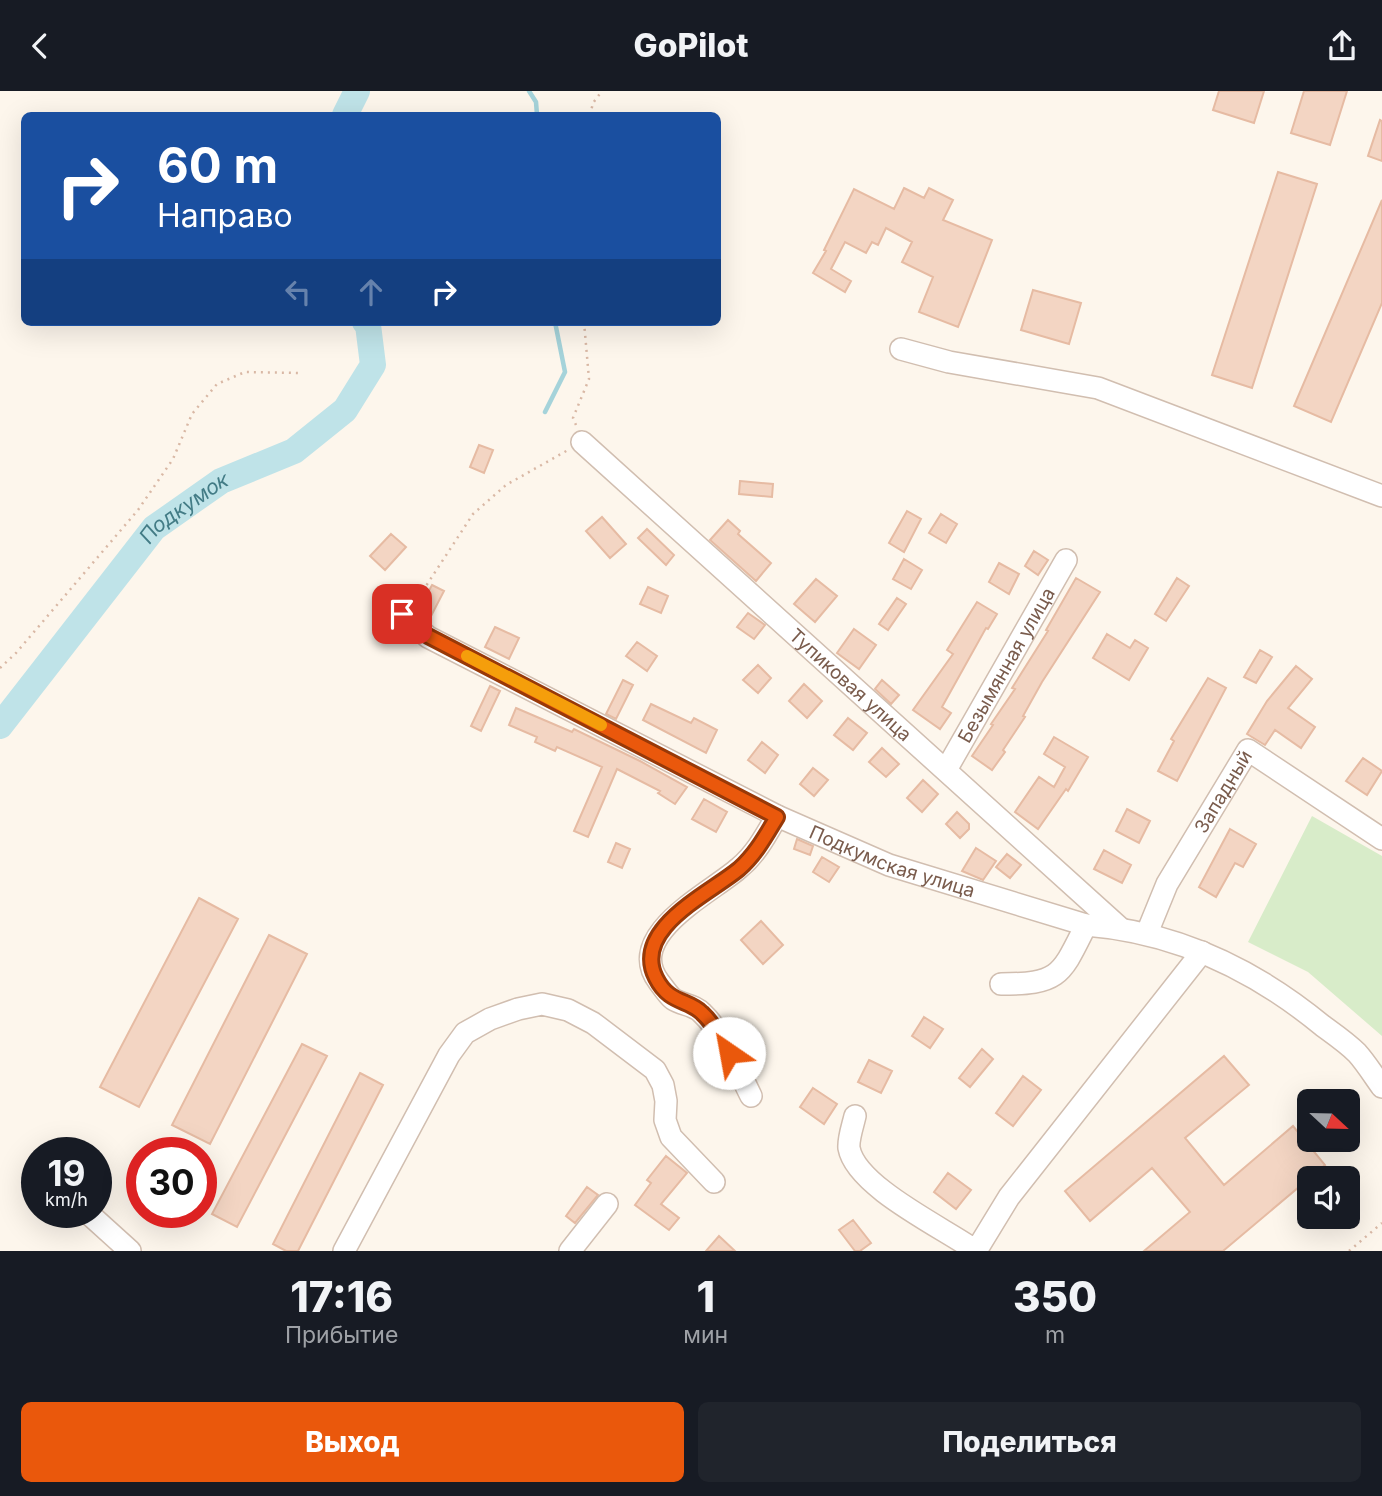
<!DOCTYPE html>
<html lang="ru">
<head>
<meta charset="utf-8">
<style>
	body { margin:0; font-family:Inter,sans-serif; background:#20242c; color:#f1f3f6; height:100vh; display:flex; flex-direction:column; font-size:26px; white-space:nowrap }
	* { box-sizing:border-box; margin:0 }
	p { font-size:23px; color:#9ea1a6 }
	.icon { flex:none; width:38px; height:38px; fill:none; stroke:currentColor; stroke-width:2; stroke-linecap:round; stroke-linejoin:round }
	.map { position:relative; height:1160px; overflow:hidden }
	.sheet { display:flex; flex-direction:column; background:#171b24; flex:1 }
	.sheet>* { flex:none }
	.guide { position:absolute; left:21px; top:21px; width:700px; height:214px; border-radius:10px; box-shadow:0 7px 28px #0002; background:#1a4fa0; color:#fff; overflow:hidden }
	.needle { width:46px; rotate:112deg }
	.fabs { position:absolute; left:1297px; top:998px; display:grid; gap:14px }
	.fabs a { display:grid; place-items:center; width:63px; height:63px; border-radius:10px; background:#171b24; box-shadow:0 7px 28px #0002; font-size:35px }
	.speed { position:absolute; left:21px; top:1046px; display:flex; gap:14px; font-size:35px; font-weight:700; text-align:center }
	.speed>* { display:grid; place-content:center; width:91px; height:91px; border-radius:50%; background:#171b24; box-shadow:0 7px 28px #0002; line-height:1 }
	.speed small { font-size:18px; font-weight:400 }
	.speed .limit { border:10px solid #d22; background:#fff; color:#111 }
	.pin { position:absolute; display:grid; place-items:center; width:60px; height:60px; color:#fff; margin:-30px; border-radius:14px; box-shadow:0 4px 10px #0006 }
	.me { position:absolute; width:77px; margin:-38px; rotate:327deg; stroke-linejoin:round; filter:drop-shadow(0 0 5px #0008) }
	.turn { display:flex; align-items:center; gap:24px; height:147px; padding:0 21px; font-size:32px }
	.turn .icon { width:91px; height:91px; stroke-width:2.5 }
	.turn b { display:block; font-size:49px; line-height:60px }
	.lanes { display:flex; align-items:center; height:66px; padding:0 21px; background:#0003; justify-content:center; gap:35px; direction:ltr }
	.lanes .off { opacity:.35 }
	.eta { display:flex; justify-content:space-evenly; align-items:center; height:119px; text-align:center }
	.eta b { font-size:42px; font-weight:800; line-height:49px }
	.cta { display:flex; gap:14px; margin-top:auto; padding:14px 21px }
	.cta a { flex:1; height:80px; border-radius:10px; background:#ea580c; color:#fff; font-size:28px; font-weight:800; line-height:80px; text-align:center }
	.cta a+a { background:#20242c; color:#f1f3f6 }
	header { display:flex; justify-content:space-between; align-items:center; height:91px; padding:0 21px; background:#171b24; font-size:32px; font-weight:800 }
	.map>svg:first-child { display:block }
</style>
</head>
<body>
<header><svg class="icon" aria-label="back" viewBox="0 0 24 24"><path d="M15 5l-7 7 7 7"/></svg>GoPilot<svg class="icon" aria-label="share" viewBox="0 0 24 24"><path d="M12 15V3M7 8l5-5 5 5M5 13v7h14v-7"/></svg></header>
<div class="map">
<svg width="1382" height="1160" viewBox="0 0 1382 1160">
	<rect width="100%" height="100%" fill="#fdf6ec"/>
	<path fill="#d8ecc9" d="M1312,725L1382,765V945L1308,881L1248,851Z"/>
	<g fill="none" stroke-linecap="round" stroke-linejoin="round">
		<path stroke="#a5d3da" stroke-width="4.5" d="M529,0L536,11L537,24
			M545,321L565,281L555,231"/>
		<g stroke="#bfe3e8" stroke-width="26">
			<path d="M345,24L357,0"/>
			<path id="s1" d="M0,635L154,437L221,390L294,360L345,319L373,274L368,234L365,231"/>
		</g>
	</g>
	<path fill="#f3d5c3" stroke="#e6bba3" stroke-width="2" d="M1219,0H1264L1254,32L1213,19Z
		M1304,0H1347L1330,54L1291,42Z
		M1380,29L1382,30V70L1368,65Z
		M1278,81L1317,93L1252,297L1212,284Z
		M904,97L924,107L929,97L953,109L943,129L992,149L958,236L919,221L933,186L902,171L912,151L886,137L878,154L872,151L866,162L845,151L831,178L851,190L845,201L813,182L826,160L824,159L854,98L894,118Z
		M1382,109V212L1331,331L1294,315Z
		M1033,199L1081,212L1069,253L1021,239Z
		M479,354L493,359L484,382L470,376Z
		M740,390L773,393L772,406L739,403Z
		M907,420L921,428L904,461L889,452Z
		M941,423L957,433L946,452L929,442Z
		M602,426L626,453L610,467L586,440Z
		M728,429L740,440L738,443L771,472L756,490L710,449Z
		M647,438L674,464L666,474L638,447Z
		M391,443L406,456L385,479L370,465Z
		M1034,460L1048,469L1038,484L1025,475Z
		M904,468L922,479L911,498L893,488Z
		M999,472L1019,483L1009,503L989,491Z
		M1076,487L1100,501L1042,591L1023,625L1025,626L1003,659L1005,661L992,679L972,665L993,634L991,633L1015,598L1012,597L1048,540L1046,539Z
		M1177,487L1189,495L1166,530L1155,523Z
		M816,488L837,505L815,531L794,513Z
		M432,494L444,500L429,529L418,520Z
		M648,496L668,505L661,522L640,513Z
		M897,507L906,513L888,539L879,533Z
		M977,511L997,523L988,538L986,537L942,616L951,622L940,638L913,619L953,563L947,559Z
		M748,522L765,534L754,548L737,536Z
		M495,536L519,547L509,568L485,556Z
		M854,538L876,554L859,578L837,562Z
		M1107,543L1130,557L1135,549L1148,557L1129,589L1093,567Z
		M637,551L657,565L647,580L626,565Z
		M1260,559L1272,566L1256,592L1244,586Z
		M758,574L771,587L758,602L743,589Z
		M1296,575L1312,588L1288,617L1315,636L1301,657L1275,639L1265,654L1247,643L1267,610Z
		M1208,587L1226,597L1177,690L1158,680L1174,650L1171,648Z
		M623,589L633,594L616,628L606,623Z
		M882,589L899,604L891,613L875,598Z
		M804,593L822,610L807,627L789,610Z
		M490,595L500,600L481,640L471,635Z
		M651,613L691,632L694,627L717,639L706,662L643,629Z
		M516,617L572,641L574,638L640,670L687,696L675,713L658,702L660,700L617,678L588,746L574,740L602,676L557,656L555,660L535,651L537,646L509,634Z
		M848,627L867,642L853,659L834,644Z
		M1054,646L1088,666L1068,700L1066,698L1038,738L1015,721L1039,686L1054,696L1065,676L1044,663Z
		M762,651L778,664L765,682L748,669Z
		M882,657L899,673L886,686L869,671Z
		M1363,667L1382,680L1367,704L1346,690Z
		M813,677L828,689L814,705L800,693Z
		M923,689L938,703L922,721L907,707Z
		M704,708L727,721L716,741L692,728Z
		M1127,718L1150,730L1139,752L1116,740Z
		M957,721L969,733V738L960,747L946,733Z
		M1230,738L1256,753L1243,776L1235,772L1216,806L1199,796Z
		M797,748L813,755L810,764L794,758Z
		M616,752L630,758L622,777L608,771Z
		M976,757L996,770L983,789L962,780Z
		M1104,759L1131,774L1122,792L1094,778Z
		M1007,763L1021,774L1010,787L996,776Z
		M822,766L839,776L829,791L813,781Z
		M199,807L238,828L139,1016L100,996Z
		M761,830L783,854L763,873L741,849Z
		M269,844L307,863L210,1053L172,1034Z
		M924,926L943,938L930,957L912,945Z
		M302,953L327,965L237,1136L212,1123Z
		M982,958L993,968L970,996L959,987Z
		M1224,965L1249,994L1185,1047L1224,1094L1293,1035L1325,1074L1223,1160H1144L1190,1121L1152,1077L1090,1130L1065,1100Z
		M869,969L892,980L881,1002L858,991Z
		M360,982L383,994L298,1160H286L273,1153Z
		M1023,985L1041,999L1013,1035L996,1022Z
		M813,997L837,1013L824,1033L800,1016Z
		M666,1065L687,1082L661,1113L679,1127L669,1139L635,1114L651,1092L647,1089Z
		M948,1082L971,1099L956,1118L934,1101Z
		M587,1096L598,1104L575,1132L566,1125Z
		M853,1129L871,1152L860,1160H855L839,1139Z
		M719,1145L735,1160H706Z"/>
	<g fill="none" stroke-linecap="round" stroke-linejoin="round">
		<g stroke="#d1beb0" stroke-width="24">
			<g id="minor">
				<path d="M901,258L949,271L1098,297L1382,405"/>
				<path id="s2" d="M582,351L1120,837"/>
				<path id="s3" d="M402,523L428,546L777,725L889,774L1086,834C1176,841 1254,878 1323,935C1334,943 1347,952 1357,962C1366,972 1374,985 1382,996"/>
				<path id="s4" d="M946,679L1066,469"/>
				<path id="s5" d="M1147,842L1167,793L1248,659L1382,748"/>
				<path d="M1001,893C1060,893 1061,884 1086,834"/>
				<path d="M751,1005C737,977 725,944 702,922C695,914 682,914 673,908C668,904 663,896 659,891C623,844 711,802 739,777C756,763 766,744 777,725"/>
				<path d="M855,1025C853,1034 848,1048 849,1057C856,1096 944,1137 976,1160L1009,1106L1202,861"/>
				<path d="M88,1122L130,1160"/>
				<path d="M344,1160L449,964L465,942L490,928L518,918L542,913L568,919L593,932L655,979L663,994L666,1010L665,1029L671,1046L714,1091"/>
				<path d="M570,1160L607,1113"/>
			</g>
		</g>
		<path stroke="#d9b8a5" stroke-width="2.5" stroke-dasharray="2 5" stroke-linecap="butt" d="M590,24L593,12L602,0
			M576,334L573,327L589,288L584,231
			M413,510L424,498L473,423L506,394L568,359
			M0,577L16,562L138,419L173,368L192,323L217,293L245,281L300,282
			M1349,1160L1382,1132"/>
		<use href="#minor" stroke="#fff" stroke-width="21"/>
	</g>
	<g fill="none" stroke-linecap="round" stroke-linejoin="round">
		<g stroke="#983908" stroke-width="18">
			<path id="route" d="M402,523L428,545L777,726C766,744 756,763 739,778C709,803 631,838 656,887C669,913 688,908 702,922C714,933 722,948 729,962"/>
		</g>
		<use href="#route" stroke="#ea580c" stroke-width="12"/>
		<path stroke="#f59e0b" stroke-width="12" d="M467,565L601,634"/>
	</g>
	<g text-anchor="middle" stroke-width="5" stroke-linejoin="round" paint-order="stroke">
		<g font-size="19" fill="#7a5c4d" stroke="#fffaf3">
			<text dy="7" stroke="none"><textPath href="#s4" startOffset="121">Безымянная улица</textPath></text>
			<text dy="7" stroke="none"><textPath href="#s2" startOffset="362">Тупиковая улица</textPath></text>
			<text dy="7" stroke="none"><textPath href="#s5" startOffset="161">Западный</textPath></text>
			<text dy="7" stroke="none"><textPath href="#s3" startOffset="551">Подкумская улица</textPath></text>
		</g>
		<g font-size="21" font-style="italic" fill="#437c86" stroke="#fffaf3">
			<text dy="7" stroke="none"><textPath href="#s1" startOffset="287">Подкумок</textPath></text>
		</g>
	</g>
</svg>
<div class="fabs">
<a><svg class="needle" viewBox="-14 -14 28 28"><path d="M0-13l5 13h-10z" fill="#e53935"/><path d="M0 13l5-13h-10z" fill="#9ea1a6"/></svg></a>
<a><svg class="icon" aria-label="sound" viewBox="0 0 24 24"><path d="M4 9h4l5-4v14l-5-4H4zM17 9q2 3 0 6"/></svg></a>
</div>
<div class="speed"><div>19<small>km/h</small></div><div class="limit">30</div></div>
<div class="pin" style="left:402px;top:523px;background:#d93025"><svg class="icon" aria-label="arrive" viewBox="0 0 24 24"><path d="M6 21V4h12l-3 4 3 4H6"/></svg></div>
<svg class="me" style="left:729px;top:962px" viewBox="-20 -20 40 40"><circle r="19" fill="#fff"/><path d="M0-13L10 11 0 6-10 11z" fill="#ea580c"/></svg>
<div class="guide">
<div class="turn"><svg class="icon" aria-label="right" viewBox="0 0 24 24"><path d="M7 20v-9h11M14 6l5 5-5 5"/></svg><div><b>60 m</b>Направо</div></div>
<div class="lanes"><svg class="icon off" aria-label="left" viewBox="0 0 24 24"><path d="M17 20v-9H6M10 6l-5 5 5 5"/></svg><svg class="icon off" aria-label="ahead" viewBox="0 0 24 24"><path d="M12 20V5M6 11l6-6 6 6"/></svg><svg class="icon" aria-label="right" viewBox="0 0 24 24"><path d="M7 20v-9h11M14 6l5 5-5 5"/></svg></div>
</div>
</div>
<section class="sheet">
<div class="eta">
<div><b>17:16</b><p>Прибытие</p></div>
<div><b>1</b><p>мин</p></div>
<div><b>350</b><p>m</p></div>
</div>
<div class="cta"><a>Выход</a><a>Поделиться</a></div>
</section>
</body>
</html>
